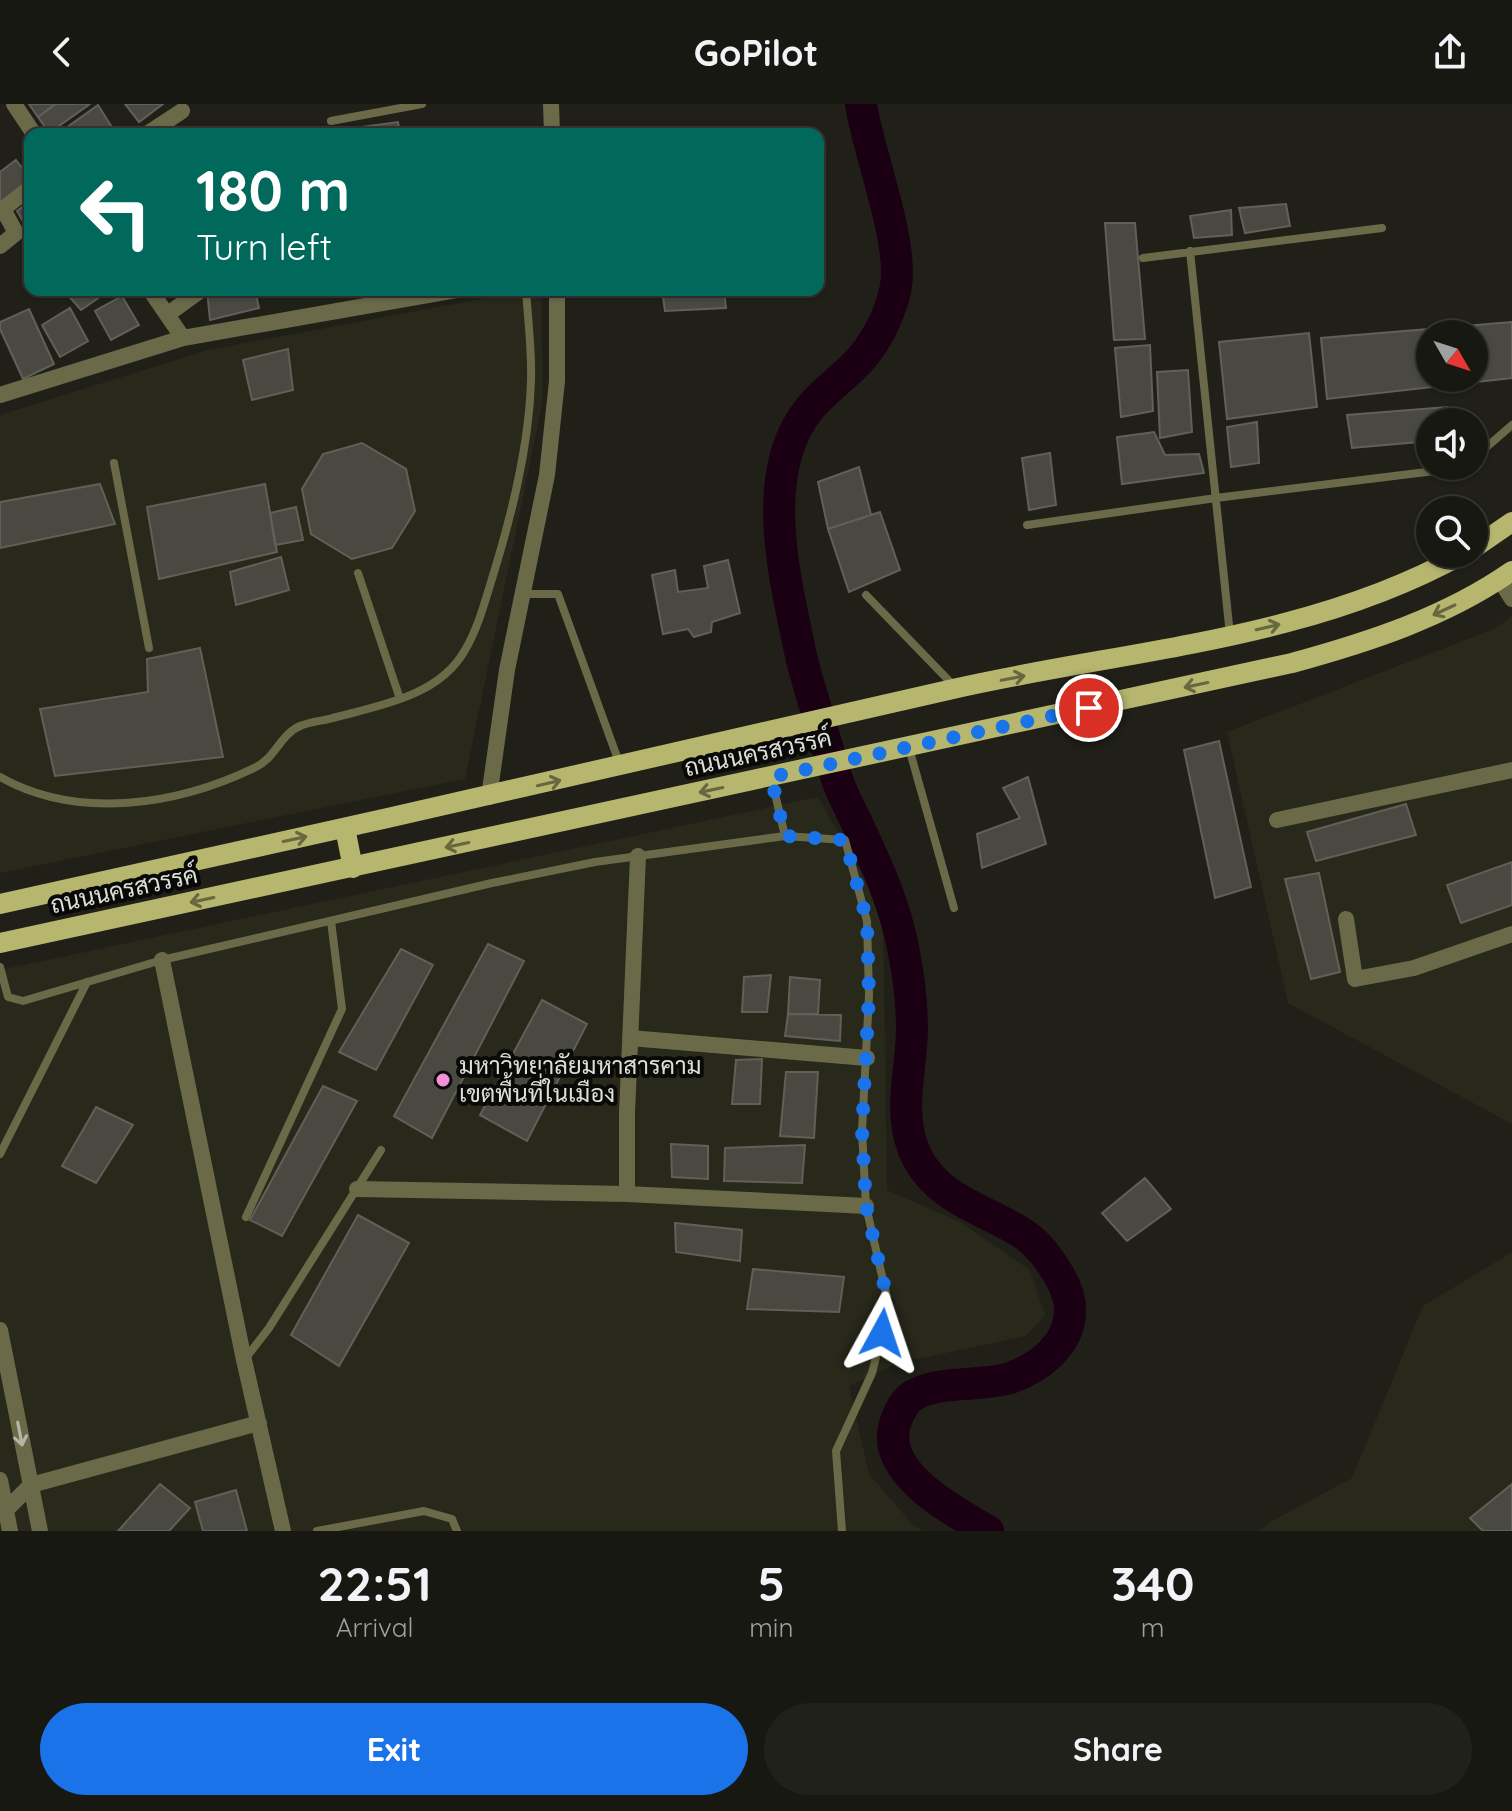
<!DOCTYPE html>
<html lang="en">
<head>
<meta charset="utf-8">
<style>
	body { margin:0; font-family:Quicksand,Sarabun,sans-serif; background:#21211c; color:#f1f3f6; height:100vh; display:flex; flex-direction:column; font-size:30px; white-space:nowrap }
	* { box-sizing:border-box; margin:0 }
	p { font-size:26px; color:#9fa0a0 }
	.icon { flex:none; width:44px; height:44px; fill:none; stroke:currentColor; stroke-width:2; stroke-linecap:round; stroke-linejoin:round }
	.map { position:relative; height:1427px; overflow:hidden }
	.sheet { display:flex; flex-direction:column; background:#181813; flex:1 }
	.sheet>* { flex:none }
	.hud { position:absolute; left:24px; top:24px; width:800px; height:168px; border-radius:16px; box-shadow:0 2px 6px #0004,0 0 0 2px #363733; background:#00695c; color:#fff; overflow:hidden }
	.needle { width:52px; rotate:129deg }
	.fabs { position:absolute; left:1416px; top:216px; display:grid; gap:16px }
	.fabs a { display:grid; place-items:center; width:72px; height:72px; border-radius:50%; background:#181813; box-shadow:0 2px 6px #0004,0 0 0 2px #363733; font-size:40px }
	.pin { position:absolute; display:grid; place-items:center; width:68px; height:68px; color:#fff; margin:-34px; border:4px solid #fff; border-radius:50%; box-shadow:0 2px 8px #0007 }
	.me { position:absolute; width:88px; margin:-44px; rotate:5deg; stroke-linejoin:round; filter:drop-shadow(0 0 6px #0008) }
	.turn { display:flex; align-items:center; gap:28px; height:168px; padding:0 40px; font-size:36px }
	.turn .icon { width:104px; height:104px; stroke-width:2.5 }
	.turn b { display:block; font-size:56px; line-height:68px }
	.eta { display:flex; justify-content:space-evenly; align-items:center; height:136px; text-align:center }
	.eta b { font-size:48px; font-weight:700; line-height:56px }
	.action { display:flex; gap:16px; margin-top:auto; padding:16px 40px }
	.action a { flex:1; height:92px; border-radius:48px; background:#1a73e8; color:#fff; font-size:32px; font-weight:700; line-height:92px; text-align:center }
	.action a+a { background:#21211c; color:#f1f3f6 }
	header { display:flex; justify-content:space-between; align-items:center; height:104px; padding:0 40px; background:#181813; font-size:36px; font-weight:700 }
	.map>svg:first-child { display:block }
</style>
</head>
<body>
<header><svg class="icon" aria-label="back" viewBox="0 0 24 24"><path d="M15 5l-7 7 7 7"/></svg>GoPilot<svg class="icon" aria-label="share" viewBox="0 0 24 24"><path d="M12 15V3M7 8l5-5 5 5M5 13v7h14v-7"/></svg></header>
<div class="map">
<svg width="1512" height="1427" viewBox="0 0 1512 1427">
	<rect width="100%" height="100%" fill="#202019"/>
	<path fill="#28281b" d="M528,186H541L543,296L465,675L0,769V311L208,246Z
		M1512,512V1020L1288,899L1227,628L1496,524Z
		M818,693L883,808L887,1086L960,1118L1030,1166L1045,1211L1026,1232L898,1259L849,1282L869,1370L914,1422L923,1427H0V866Z
		M1512,1148V1427H1259L1272,1417L1352,1374L1423,1202Z"/>
	<g fill="none" stroke-linecap="round" stroke-linejoin="round">
		<path stroke="#1b0014" stroke-width="32" d="M861,0C868,49 906,142 895,187C889,213 874,243 854,262C840,276 823,288 810,304C757,368 785,474 800,547C805,572 814,597 821,622C828,644 833,667 842,688C867,741 894,791 904,849C909,874 912,902 912,927C911,970 896,1014 918,1055C940,1096 986,1106 1022,1129C1036,1138 1048,1153 1057,1168C1064,1179 1071,1195 1070,1208C1069,1241 1039,1264 1010,1274C980,1283 944,1276 916,1290C905,1295 900,1306 896,1317C877,1367 953,1407 988,1427"/>
	</g>
	<path fill="#494942" stroke="#606058" stroke-width="2" fill-rule="evenodd" d="M29,0H55L38,13Z
		M56,0H90L49,29L38,13Z
		M125,0H163L139,18Z
		M98,1L115,28L70,30L66,24Z
		M398,18L400,30H354L353,24Z
		M16,56L30,74V80L0,103V68Z
		M30,97V129L17,107Z
		M1286,100L1290,122L1245,129L1239,104Z
		M1231,106L1232,131L1194,134L1190,112Z
		M1105,119H1135L1145,235L1114,236Z
		M71,186H110L81,206L66,189Z
		M207,186H255L259,204L210,216Z
		M662,186H724L726,204L665,207Z
		M122,192L139,221L111,236L95,207Z
		M70,204L88,237L60,253L42,221Z
		M29,205L54,260L23,275L0,225V218Z
		M1512,218V274L1327,295L1321,234ZM1430,230H1474V274H1430Z
		M1309,229L1317,303L1227,315L1219,238Z
		M1150,241L1153,307L1121,313L1115,244Z
		M288,245L293,286L252,296L243,256Z
		M1188,266L1192,328L1160,334L1157,268Z
		M1447,303L1448,318H1430V337L1352,344L1347,311Z
		M1257,318L1259,359L1231,363L1227,323Z
		M1154,328L1165,351L1199,350L1204,369L1122,380L1117,333Z
		M362,339L406,365L415,407L392,444L352,455L311,430L302,385L323,350Z
		M1050,349L1056,401L1029,406L1022,354Z
		M859,363L871,411L828,425L818,378Z
		M100,380L115,420L0,444V398Z
		M265,380L277,448L159,475L147,403Z
		M296,403L303,436L275,441L270,409Z
		M880,408L900,466L849,488L828,425Z
		M281,453L289,486L236,501L230,468Z
		M728,456L740,509L712,518L711,528L694,533L688,525L663,530L652,471L675,466L678,488L708,484L704,462Z
		M200,544L223,653L55,672L40,605L148,588L147,555Z
		M1219,637L1251,783L1215,794L1184,646Z
		M1028,673L1046,740L982,764L977,730L1020,714L1003,684Z
		M1406,700L1416,731L1316,757L1307,728Z
		M1512,758V801L1461,819L1447,781Z
		M1319,769L1340,868L1311,875L1285,775Z
		M488,840L524,857L432,1034L394,1012Z
		M401,845L433,861L376,966L339,948Z
		M771,871L767,908H742L744,873Z
		M790,873L820,876L818,910H788Z
		M542,896L587,920L527,1037L480,1011Z
		M788,910L841,911L840,937L785,932Z
		M762,955L760,1000H732L736,956Z
		M786,968H818L814,1034L780,1032Z
		M323,982L357,997L282,1132L250,1116Z
		M96,1003L133,1021L96,1079L62,1062Z
		M671,1040L708,1042V1075L672,1073Z
		M805,1041L802,1079L724,1077L725,1044Z
		M1145,1074L1171,1105L1127,1137L1102,1109Z
		M358,1111L409,1139L339,1262L291,1231Z
		M675,1119L742,1126L740,1157L676,1148Z
		M753,1165L844,1173L839,1208L747,1205Z
		M160,1380L190,1404L169,1427H118Z
		M1512,1380V1427H1483L1470,1414Z
		M236,1386L247,1427H203L195,1398Z"/>
	<g fill="none" stroke-linecap="round" stroke-linejoin="round">
		<path stroke="#6a6a49" stroke-width="8" d="M331,17L422,0
			M1190,147L1230,531
			M1143,154L1382,124
			M1474,354L1512,321
			M114,359L149,544
			M1027,421L1216,394L1451,365L1458,362
			M358,469L400,595
			M521,490H558L620,661
			M866,491L956,584
			M909,644L954,804
			M0,673C78,717 178,701 256,663C275,654 281,630 300,622C309,618 320,617 329,615C377,602 439,593 465,546C477,526 484,501 491,478C511,414 529,344 531,277C532,247 528,216 526,186
			M771,673L785,732L845,736L867,817L869,891L862,1027L866,1102L887,1194L882,1229L872,1269L836,1347L842,1427
			M0,863L8,893L23,897L162,856L492,779L595,758L785,732
			M0,1050L87,878
			M246,1113L342,905L331,817
			M245,1255L269,1224L381,1046
			M317,1427L424,1407L452,1415L457,1427"/>
		<path stroke="#6a6a49" stroke-width="16" d="M14,0L34,30
			M551,0L552,30
			M147,30L182,7
			M0,142L16,129L3,105L30,84
			M168,210L201,186
			M183,234L456,186
			M0,291L183,234L150,186
			M1500,476L1512,495
			M489,693L507,566L547,371L557,277V186
			M1277,716L1512,666
			M638,752L627,1009V1090L866,1102
			M1346,815L1355,875L1414,864L1512,830
			M162,856L244,1256L283,1427
			M630,934L867,954
			M357,1085L627,1090
			M0,1226L40,1427
			M0,1376L10,1427
			M0,1407L6,1406L31,1381L259,1319"/>
		<path stroke="#b6b66f" stroke-width="20" d="M1474,444L1512,418
			M345,724L353,764
			M0,800C318,730 636,659 953,585C1124,546 1307,537 1463,450
			M0,839L1292,559C1369,538 1446,513 1512,467"/>
	</g>
	<defs><path id="oneway-shaft" d="M-6 0H5M1.5-3L5.5 0L1.5 3" fill="none" stroke-width="1.6" stroke-linecap="round" stroke-linejoin="round" transform="scale(2)"/></defs>
	<g stroke="#686840">
		<use href="#oneway-shaft" transform="translate(1444 506) rotate(155)"/>
		<use href="#oneway-shaft" transform="translate(1268 523) rotate(-13)"/>
		<use href="#oneway-shaft" transform="translate(1013 574) rotate(-11)"/>
		<use href="#oneway-shaft" transform="translate(1196 581) rotate(168)"/>
		<use href="#oneway-shaft" transform="translate(549 679) rotate(-13)"/>
		<use href="#oneway-shaft" transform="translate(711 686) rotate(168)"/>
		<use href="#oneway-shaft" transform="translate(295 735) rotate(-12)"/>
		<use href="#oneway-shaft" transform="translate(457 741) rotate(168)"/>
		<use href="#oneway-shaft" transform="translate(202 796) rotate(168)"/>
	</g>
	<use stroke="#b5b5a7" href="#oneway-shaft" transform="translate(20 1330) rotate(79)"/>
	<g fill="none" stroke-linecap="round" stroke-linejoin="round">
		<path stroke="#1a73e8" stroke-width="14" stroke-dasharray="0 25.2" d="M882,1229L887,1194L866,1102L862,1027L869,891L867,817L845,736L785,732L771,673L1089,604"/>
	</g>
	<circle fill="#f391d6" stroke="#090907" stroke-width="3" cx="443" cy="976" r="8"/>
	<g text-anchor="middle" stroke-width="8" stroke-linejoin="round" paint-order="stroke">
		<g font-size="24" fill="#ddded9" stroke="#090907">
			<text transform="translate(758 649) rotate(-12)" y="8">ถนนนครสวรรค์</text>
			<text transform="translate(124 786) rotate(-12)" y="8">ถนนนครสวรรค์</text>
		</g>
		<g font-size="24" fill="#ddded9" stroke="#090907" text-anchor="start">
			<text x="459" y="970">มหาวิทยาลัยมหาสารคาม<tspan x="459" dy="28">เขตพื้นที่ในเมือง</tspan></text>
		</g>
	</g>
</svg>
<div class="fabs">
<a><svg class="needle" viewBox="-14 -14 28 28"><path d="M0-13l5 13h-10z" fill="#e53935"/><path d="M0 13l5-13h-10z" fill="#9fa0a0"/></svg></a>
<a><svg class="icon" aria-label="sound" viewBox="0 0 24 24"><path d="M4 9h4l5-4v14l-5-4H4zM17 9q2 3 0 6"/></svg></a>
<a><svg class="icon" aria-label="search" viewBox="0 0 24 24"><circle cx="10" cy="10" r="6"/><path d="M15 15l6 6"/></svg></a>
</div>
<div class="pin" style="left:1089px;top:604px;background:#d93025"><svg class="icon" aria-label="arrive" viewBox="0 0 24 24"><path d="M6 21V4h12l-3 4 3 4H6"/></svg></div>
<svg class="me" style="left:882px;top:1229px" viewBox="-20 -20 40 40"><path d="M0-17L14 15 0 8-14 15z" fill="#1a73e8" stroke="#fff" stroke-width="4"/></svg>
<div class="hud">
<div class="turn"><svg class="icon" aria-label="left" viewBox="0 0 24 24"><path d="M17 20v-9H6M10 6l-5 5 5 5"/></svg><div><b>180 m</b>Turn left</div></div>
</div>
</div>
<section class="sheet">
<div class="eta">
<div><b>22:51</b><p>Arrival</p></div>
<div><b>5</b><p>min</p></div>
<div><b>340</b><p>m</p></div>
</div>
<div class="action"><a>Exit</a><a>Share</a></div>
</section>
</body>
</html>
